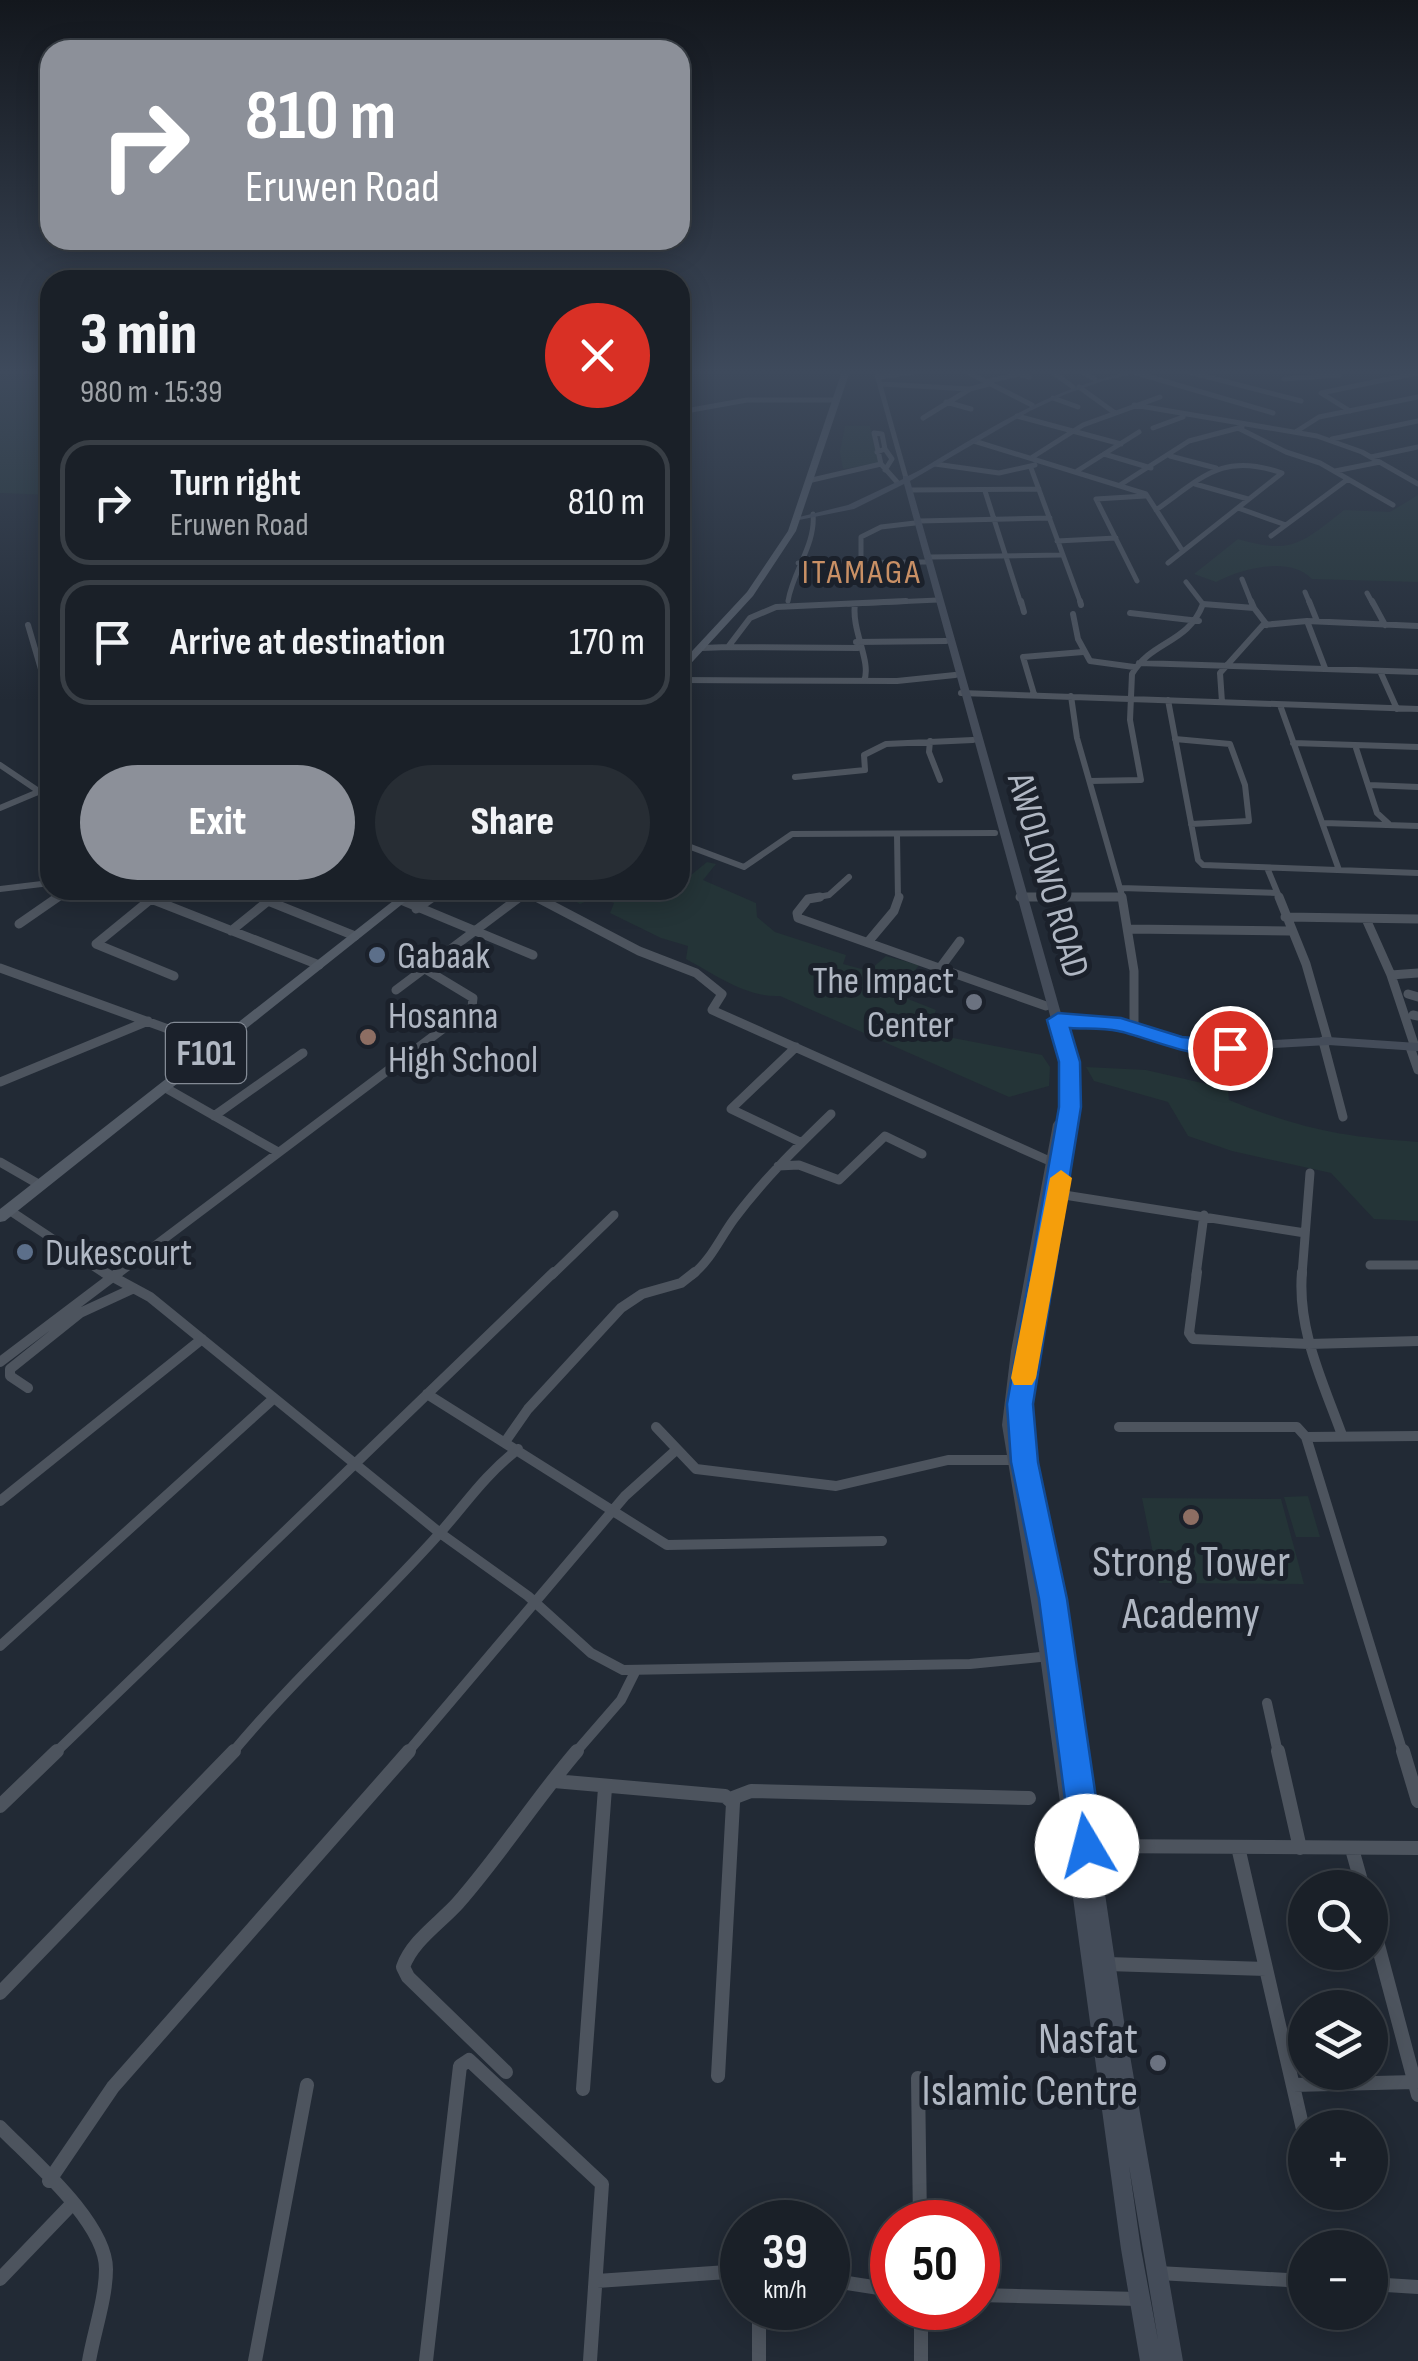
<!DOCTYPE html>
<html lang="en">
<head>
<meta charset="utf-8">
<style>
	body { margin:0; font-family:"Sofia Sans Condensed",sans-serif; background:#272d34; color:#f1f3f6; height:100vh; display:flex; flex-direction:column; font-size:38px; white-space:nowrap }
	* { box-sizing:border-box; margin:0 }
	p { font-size:32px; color:#9fa3a8 }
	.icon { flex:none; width:55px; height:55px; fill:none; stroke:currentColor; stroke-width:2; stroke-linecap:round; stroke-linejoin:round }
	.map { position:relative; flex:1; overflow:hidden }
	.side { position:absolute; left:40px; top:270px; width:650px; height:630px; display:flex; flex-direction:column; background:#1a2028; border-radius:30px; box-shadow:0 5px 25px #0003,0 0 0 2px #383e45 }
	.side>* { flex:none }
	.top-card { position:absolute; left:40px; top:40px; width:650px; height:210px; border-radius:30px; box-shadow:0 5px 25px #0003,0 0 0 2px #383e45; background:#8c9099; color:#fff; overflow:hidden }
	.tools { position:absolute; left:1288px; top:1870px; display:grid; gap:20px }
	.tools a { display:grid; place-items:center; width:100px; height:100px; border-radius:50%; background:#1a2028; box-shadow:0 5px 25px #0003,0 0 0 2px #383e45; font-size:50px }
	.speed { position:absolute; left:720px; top:2200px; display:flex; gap:20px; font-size:50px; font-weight:700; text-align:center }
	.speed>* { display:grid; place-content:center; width:130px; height:130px; border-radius:50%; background:#1a2028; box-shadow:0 5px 25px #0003,0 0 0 2px #383e45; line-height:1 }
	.speed small { font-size:25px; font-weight:400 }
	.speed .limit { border:15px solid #d22; background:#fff; color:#111 }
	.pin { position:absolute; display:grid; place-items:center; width:85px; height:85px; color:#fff; margin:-42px; border:5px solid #fff; border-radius:50%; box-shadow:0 2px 10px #0007 }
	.me { position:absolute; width:110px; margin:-55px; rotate:352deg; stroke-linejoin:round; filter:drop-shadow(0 0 8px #0008) }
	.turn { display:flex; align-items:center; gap:35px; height:210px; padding:0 40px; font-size:45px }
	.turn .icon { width:130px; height:130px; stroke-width:2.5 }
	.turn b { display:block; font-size:70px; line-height:85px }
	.round { display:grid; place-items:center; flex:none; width:105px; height:105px; border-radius:52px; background:#272d34 }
	.headline { display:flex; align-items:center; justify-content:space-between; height:170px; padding:0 40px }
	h1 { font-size:60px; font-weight:800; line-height:75px }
	.primary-button { display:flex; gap:20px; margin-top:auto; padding:20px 40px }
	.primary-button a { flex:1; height:115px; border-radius:60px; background:#8c9099; color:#fff; font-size:40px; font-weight:800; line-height:115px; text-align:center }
	.primary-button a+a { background:#272d34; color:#f1f3f6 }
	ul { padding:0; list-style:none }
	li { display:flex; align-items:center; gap:30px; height:125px; margin:0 20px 15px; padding:0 20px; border:5px solid #383e45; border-radius:30px }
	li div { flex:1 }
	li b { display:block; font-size:38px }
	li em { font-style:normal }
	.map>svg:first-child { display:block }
</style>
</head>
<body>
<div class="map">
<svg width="1418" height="2361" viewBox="0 0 1418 2361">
	<rect width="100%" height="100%" fill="#222a35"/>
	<path fill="#243437" d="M0,371H50V495L0,493Z
		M845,426H870L879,463L843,469L840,452Z
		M1418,495V582L1312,579C1290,556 1242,568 1216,582L1194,574L1238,539C1292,555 1302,543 1344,510L1390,512Z
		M707,862L716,864L703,880L756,903L757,917L775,932L846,955L843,964L869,971L886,956L919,965L898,995L936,1010L927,1033L1042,1055L1050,1067L1049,1086L1009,1097L780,996C747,998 714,974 686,959L688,946L661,938L610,913L614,903L597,897L580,904L556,890L670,893L680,890V884Z
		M1086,1067L1146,1070L1228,1089L1229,1100C1301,1129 1342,1137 1418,1142V1221L1374,1219L1331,1173L1232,1151L1188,1136L1168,1102L1094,1081Z
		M1308,1496L1320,1537H1296L1284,1497Z
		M1142,1498L1281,1499L1304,1584L1159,1583Z"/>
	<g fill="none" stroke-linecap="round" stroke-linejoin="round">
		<path stroke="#4d545e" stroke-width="5" d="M876,371L906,478
			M965,371L1032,405
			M1051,371L1073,387
			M1080,371L1095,379
			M1185,371L1301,401
			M1133,372L1273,413
			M880,377L921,371
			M1284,379L1339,375
			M985,382L1019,374L1029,377
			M881,384L970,389
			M1079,387L1115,413
			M1053,398L1078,407
			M946,402L971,409
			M1134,405L1317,436L1362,452L1418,484
			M1350,411L1321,393L1418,373
			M680,412L747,400H837
			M1017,416L1121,444
			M923,418L970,389L989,384
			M1153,428L1183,417
			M1238,428L1286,452L1320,463L1393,505
			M1297,431L1319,417L1418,397
			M874,433L881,464L897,482
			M874,433L882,434L885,449L877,452
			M1332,439L1418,421
			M974,441L1146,494L1182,550
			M885,449L892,459L885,470
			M1104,454L1151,468
			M1170,456L1216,468
			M1371,457L1418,447
			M1031,458L1083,425L1160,397
			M935,464L999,473L1035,465
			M1031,468L1081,604
			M1077,471L1139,432
			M1335,471L1380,462
			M812,480L881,464
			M1195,484L1248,499
			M1120,485L1189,441L1242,427
			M911,490L1039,489
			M985,491L1021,604
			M1238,508L1286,525
			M1156,510C1203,477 1222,452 1282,473L1168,563
			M919,521L1050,518
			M1271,536L1348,479
			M1057,541L1116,538
			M930,557L1061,555
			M861,561V537L881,527L915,523
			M798,563L926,562
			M1242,579L1252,604
			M1137,581L1096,499L1145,496
			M1186,582L1203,604
			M1305,592L1310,604
			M1367,593L1373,604
			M788,601C793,571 816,544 813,514
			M848,604L938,600"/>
		<path stroke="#4d545e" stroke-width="6" d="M1021,601L1024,612
			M1080,601L1081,605
			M1251,601L1254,608
			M1309,601L1317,621
			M1372,601L1385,625
			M855,604C851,630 872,662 864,681
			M1203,604L1254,608L1267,625
			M1130,613L1199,621
			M1073,614L1078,639L1090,661L1134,667
			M1307,621L1325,668
			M28,625L50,700
			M856,642L946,641
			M728,647L858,648
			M702,648L728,647L750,618L776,607L906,601
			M1139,663L1418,672
			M1380,671L1397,709
			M680,680L897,681L955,675
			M961,693L1418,709
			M1034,694L1023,657L1083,652
			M1071,696L1077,738L1123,899
			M1168,700L1198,860L1203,865L1418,873
			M1222,702L1220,673L1263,625L1307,621L1418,626
			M1280,705L1339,870
			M1175,739L1230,744L1245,785L1249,821L1191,824
			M930,741L929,752L940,780
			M1293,743L1418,747
			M1356,748L1377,813L1389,824
			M0,765L40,792
			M795,777L865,770L864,755L886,744L973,740
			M1090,781L1141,780L1130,720L1132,674C1152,640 1188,644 1203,604
			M1369,785L1418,787
			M0,808L50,787
			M1324,823L1418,826
			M897,835L898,899
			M680,843L744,867L792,834L995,833
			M1268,870L1280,899
			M1121,888L1277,893
			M0,889L50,883
			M129,890L152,899
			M527,892L540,899
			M1020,897H1122
			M54,899L67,890
			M270,899L281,890
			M430,899L442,890
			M517,899L529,890
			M808,899L829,895L849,877"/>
		<path stroke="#4d545e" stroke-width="9" d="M146,897L319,965
			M536,897L639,951L696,973L722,994L712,1010L1054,1163
			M820,897L808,899L797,913L798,918L1046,1006
			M1020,897H1122
			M1122,897L1134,971V1027
			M1279,897L1306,964L1328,1041
			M151,899L96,944L174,976
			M401,900L533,955
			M268,901L355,936
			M416,909L433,897
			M1285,917L1418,919
			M1366,919L1391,975L1415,1047
			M19,924L58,897
			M1129,929L1289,931
			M231,931L273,897
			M868,942L894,911L899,897
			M0,968L215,1046
			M940,968L960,941
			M1391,975L1418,973
			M396,990L520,897
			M1408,994L1418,997
			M1413,1015L1418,1016
			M1323,1041L1343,1117
			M796,1047L731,1109L800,1142
			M1410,1047L1418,1070
			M1230,1048L1241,1079
			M0,1082L148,1021
			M164,1087L278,1152
			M214,1116L303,1053
			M0,1162L40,1185
			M778,1166L799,1165L839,1180L885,1136L922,1154
			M1058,1194L1305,1233
			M9,1210L107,1275
			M1370,1265H1418
			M116,1275L472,1007L473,998L425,969
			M552,1275L614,1215
			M692,1275C711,1260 720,1238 734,1219C763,1180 797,1147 831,1114
			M1196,1275L1204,1215
			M1302,1275L1310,1173"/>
		<path stroke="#4d545e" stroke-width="10" d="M104,1272L150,1297L440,1533L528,1596L591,1653L623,1670L970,1664L1050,1656
			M1197,1272L1189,1333L1193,1339L1309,1344L1418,1341
			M1302,1272C1297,1330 1323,1382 1342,1435
			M0,1362L119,1272
			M28,1388L10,1376V1369L80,1313L132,1289
			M427,1394L667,1545L882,1541
			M656,1427L696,1469L836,1486L948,1460H1014
			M1119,1427H1297L1306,1437
			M1306,1437L1403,1753
			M1306,1437L1418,1436
			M505,1442L528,1409L621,1308L642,1294L681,1283L695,1272
			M0,1501L202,1339
			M0,1646L272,1400
			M1267,1703L1278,1753
			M55,1753L554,1272
			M232,1753C296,1676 372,1609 439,1534C469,1500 482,1478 518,1449
			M407,1753L625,1496L675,1451
			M575,1753L621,1700L636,1670"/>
		<path stroke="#4d545e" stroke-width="14" d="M1278,1751L1300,1848
			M1403,1751L1418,1801
			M554,1781L725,1796L733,1803L718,2076
			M730,1799L751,1791L1029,1798
			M0,1806L57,1751
			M1086,1846L1418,1848
			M1238,1847L1305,2138
			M1352,1849L1363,1888
			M1370,1915L1418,2095
			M1107,1964L1266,1969
			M0,1993L234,1751
			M506,2072L408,1977L403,1967C412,1941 440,1923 458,1903C501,1854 535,1800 577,1751
			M918,2078L920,2222
			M1293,2085L1415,2082
			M583,2089L605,1788
			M0,2127C31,2159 106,2222 106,2269C106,2298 94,2332 89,2361
			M49,2181L113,2087L409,1751
			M1158,2273L1305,2281
			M0,2279L71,2205
			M828,2280L892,2290
			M597,2281L742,2271
			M1370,2284L1418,2287
			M978,2295L1139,2299
			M759,2308V2361
			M921,2308V2361
			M255,2361L307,2085
			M426,2361L460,2066L469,2060L602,2184L590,2361"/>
		<path fill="#444c59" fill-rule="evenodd" d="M1133,371H1144L1103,381L1066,394L1030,411L910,481L1062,1017L1121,1020L1203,1044L1328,1037L1418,1043V1051L1328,1045L1203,1052L1121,1028L1064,1024L1077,1070L1069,1167L1030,1382L1029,1431L1061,1599L1124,2021L1183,2361H1140L1121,2249L1040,1656L1002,1425L1011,1351L1053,1124L1055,1121L1061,1120L1065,1070L904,484L854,509L799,520L795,518L848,505L903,479V476H908L920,470C990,428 1053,387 1133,371ZM1129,2166L1158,2340L1141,2249Z"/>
		<path fill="#535b66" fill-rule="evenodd" d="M842,371H850L796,531L753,596L683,672L680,673V664L747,592L788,531Z
			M407,890H420L5,1221L0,1222V1209Z"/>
	</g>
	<linearGradient id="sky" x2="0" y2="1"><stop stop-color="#13171d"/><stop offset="0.53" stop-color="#3e4a5c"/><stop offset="1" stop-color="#3e4a5c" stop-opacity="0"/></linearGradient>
	<rect width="1418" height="701" fill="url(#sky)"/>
	<path fill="#1a73e8" stroke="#114b97" stroke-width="2.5" d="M1058,1013L1121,1018L1182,1037L1230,1041L1241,1048C1219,1071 1146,1036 1118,1031C1103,1028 1086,1029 1070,1028L1080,1062L1081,1107L1033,1404L1038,1462L1067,1599L1103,1846L1099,1857L1087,1862L1076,1857L1071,1846L1039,1599L1011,1462L1007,1404L1059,1107V1062L1047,1020Z"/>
	<path fill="#f59e0b" d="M1061,1170L1072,1178L1036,1378L1032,1385H1014L1011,1378L1050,1178Z"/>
	<g fill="#5c6f8a" stroke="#1b212b" stroke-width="4">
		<circle cx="377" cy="955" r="10"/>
		<circle cx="25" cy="1252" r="10"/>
	</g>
	<g fill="#6b7280" stroke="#1b212b" stroke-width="4">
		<circle cx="974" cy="1002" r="10"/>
		<circle cx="1158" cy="2063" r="10"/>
	</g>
	<g fill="#8d6e63" stroke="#1b212b" stroke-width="4">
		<circle cx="368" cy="1037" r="10"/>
		<circle cx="1191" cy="1517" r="10"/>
	</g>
	<g text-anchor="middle" stroke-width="10" stroke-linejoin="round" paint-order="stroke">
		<g font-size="35" letter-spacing="2.5" fill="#c99065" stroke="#1b212b">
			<text x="862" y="583">ITAMAGA</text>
		</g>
		<rect fill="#1b212b" stroke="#838a95" stroke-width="2.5" x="166" y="1023" width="80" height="60" rx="8"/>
		<g font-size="35" font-weight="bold" fill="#b0b7c3">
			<text x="206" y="1065">F101</text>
		</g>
		<g font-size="38" fill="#b0b7c3" stroke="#1b212b">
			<text transform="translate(1049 875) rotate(74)" y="13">AWOLOWO ROAD</text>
		</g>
		<g font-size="38" fill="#b0b7c3" stroke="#1b212b" text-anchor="start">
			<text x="397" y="968">Gabaak</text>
			<text x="954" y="993" text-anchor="end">The Impact<tspan x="954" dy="44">Center</tspan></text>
			<text x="388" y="1028">Hosanna<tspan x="388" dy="44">High School</tspan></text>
			<text x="45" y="1265">Dukescourt</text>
		</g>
		<g font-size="45" fill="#b0b7c3" stroke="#1b212b">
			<text x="1191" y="1576">Strong Tower<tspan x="1191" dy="52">Academy</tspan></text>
			<text x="1138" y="2053" text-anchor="end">Nasfat<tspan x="1138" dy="52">Islamic Centre</tspan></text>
		</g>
	</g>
</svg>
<div class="tools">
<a><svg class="icon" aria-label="search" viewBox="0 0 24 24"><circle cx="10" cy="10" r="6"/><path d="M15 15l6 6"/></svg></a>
<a><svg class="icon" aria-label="layers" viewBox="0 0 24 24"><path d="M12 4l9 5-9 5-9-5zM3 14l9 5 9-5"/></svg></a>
<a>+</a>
<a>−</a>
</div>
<div class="speed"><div>39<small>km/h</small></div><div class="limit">50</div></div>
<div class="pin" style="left:1230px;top:1048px;background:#d93025"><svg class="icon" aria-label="arrive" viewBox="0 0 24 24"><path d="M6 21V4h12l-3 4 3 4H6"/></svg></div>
<svg class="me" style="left:1087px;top:1846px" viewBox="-20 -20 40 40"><circle r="19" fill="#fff"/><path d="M0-13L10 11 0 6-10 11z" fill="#1a73e8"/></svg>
<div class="top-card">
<div class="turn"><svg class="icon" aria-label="right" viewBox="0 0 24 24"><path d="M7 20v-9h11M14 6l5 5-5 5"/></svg><div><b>810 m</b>Eruwen Road</div></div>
</div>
<section class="side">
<div class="headline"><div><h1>3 min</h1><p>980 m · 15:39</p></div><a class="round" style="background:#d93025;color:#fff"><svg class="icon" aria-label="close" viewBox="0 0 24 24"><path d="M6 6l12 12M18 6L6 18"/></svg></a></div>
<ul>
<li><svg class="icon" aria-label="right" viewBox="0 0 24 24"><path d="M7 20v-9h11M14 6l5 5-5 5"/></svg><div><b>Turn right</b><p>Eruwen Road</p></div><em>810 m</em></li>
<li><svg class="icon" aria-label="arrive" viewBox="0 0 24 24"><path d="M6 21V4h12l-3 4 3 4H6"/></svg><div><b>Arrive at destination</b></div><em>170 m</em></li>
</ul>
<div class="primary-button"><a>Exit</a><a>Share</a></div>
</section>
</div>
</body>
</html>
